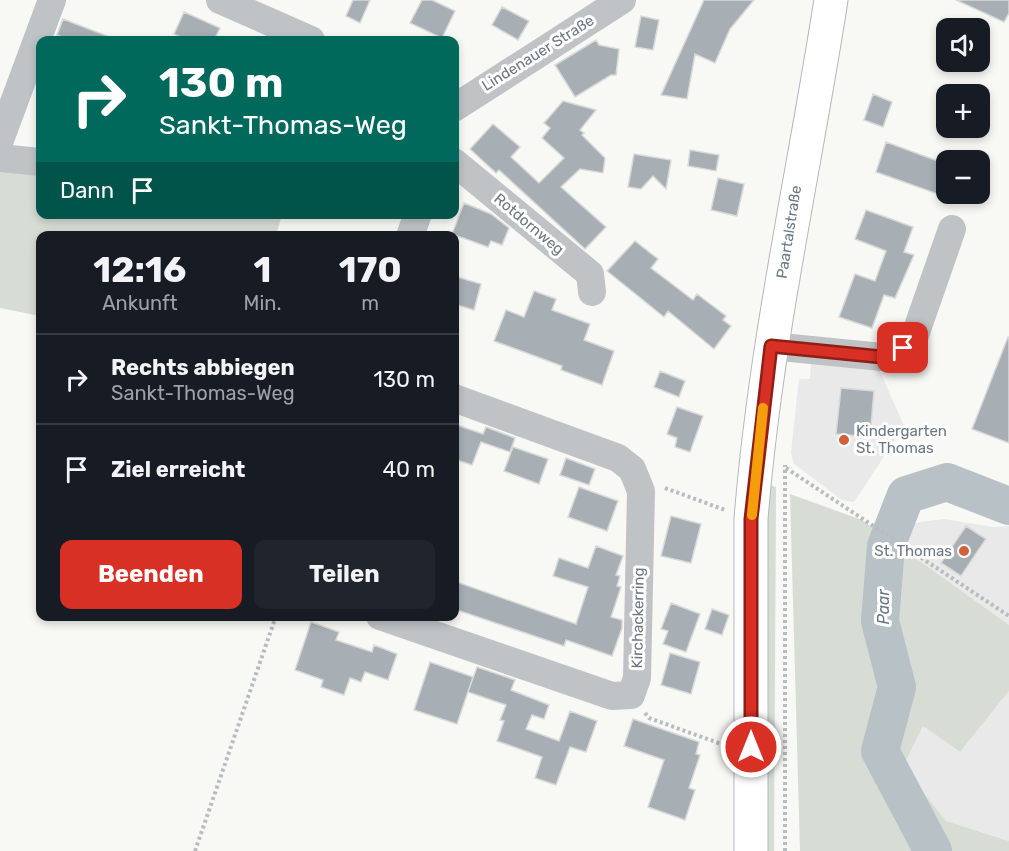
<!DOCTYPE html>
<html lang="de">
<head>
<meta charset="utf-8">
<style>
	body { margin:0; font-family:Rubik,sans-serif; background:#20242c; color:#f1f3f6; height:100vh; display:flex; flex-direction:column; font-size:22px; white-space:nowrap }
	* { box-sizing:border-box; margin:0 }
	p { font-size:20px; color:#9ea1a6 }
	.icon { flex:none; width:33px; height:33px; fill:none; stroke:currentColor; stroke-width:2; stroke-linecap:round; stroke-linejoin:round }
	.map { position:relative; flex:1; overflow:hidden }
	.side { position:absolute; left:36px; top:231px; width:423px; height:390px; display:flex; flex-direction:column; background:#171b24; border-radius:12px; box-shadow:0 3px 9px #0003 }
	.side>* { flex:none }
	.top-card { position:absolute; left:36px; top:36px; width:423px; height:183px; border-radius:12px; box-shadow:0 3px 9px #0003; background:#00695c; color:#fff; overflow:hidden }
	.buttons { position:absolute; left:936px; top:18px; display:grid; gap:12px }
	.buttons a { display:grid; place-items:center; width:54px; height:54px; border-radius:12px; background:#171b24; box-shadow:0 3px 9px #0003; font-size:30px }
	.pin { position:absolute; display:grid; place-items:center; width:51px; height:51px; color:#fff; margin:-26px; border-radius:12px; box-shadow:0 3px 9px #0006 }
	.me { position:absolute; width:66px; margin:-33px; rotate:0deg; stroke-linejoin:round; filter:drop-shadow(0 0 4px #0008) }
	.turn { display:flex; align-items:center; gap:21px; height:126px; padding:0 24px; font-size:27px }
	.turn .icon { width:78px; height:78px; stroke-width:2.5 }
	.turn b { display:block; font-size:42px; line-height:51px }
	.then { display:flex; align-items:center; height:57px; padding:0 24px; background:#0003; gap:12px; font-size:22px }
	.eta { display:flex; justify-content:space-evenly; align-items:center; height:102px; text-align:center }
	.eta b { font-size:36px; font-weight:700; line-height:42px }
	.primary-button { display:flex; gap:12px; margin-top:auto; padding:12px 24px }
	.primary-button a { flex:1; height:69px; border-radius:12px; background:#d93025; color:#fff; font-size:24px; font-weight:700; line-height:69px; text-align:center }
	.primary-button a+a { background:#20242c; color:#f1f3f6 }
	ul { padding:0; list-style:none }
	li { display:flex; align-items:center; gap:18px; height:90px; padding:0 24px; border-top:2px solid #363941 }
	li div { flex:1 }
	li b { display:block; font-size:22px }
	li em { font-style:normal }
	.map>svg:first-child { display:block }
</style>
</head>
<body>
<div class="map">
<svg width="1009" height="851" viewBox="0 0 1009 851">
	<rect width="100%" height="100%" fill="#f8f8f5"/>
	<path fill="#e8e9e8" d="M811,361L878,367L904,426L854,502L842,500L794,464L791,453L799,379H810Z
		M944,519L993,527L1009,526V625L922,564L883,527Z
		M1009,691V841L946,821L903,768L923,726L960,752Z"/>
	<path fill="#d7dcd5" d="M0,167L40,171V214L282,215L276,235L40,236V316L0,308Z
		M762,483L776,487L774,851H758Z
		M790,494L862,520L1009,625V691L960,752L923,726L903,767L946,821L1009,841V851H800Z"/>
	<g fill="none" stroke-linecap="round" stroke-linejoin="round">
		<path stroke="#b8c2c6" stroke-width="38" d="M933,851L880,751L897,687L880,621L886,546L906,495L947,482L1009,506"/>
	</g>
	<path fill="#a7aeb4" stroke="#d9d9d8" stroke-width="1.5" d="M353,0H370L360,23L346,16Z
		M422,0H432L455,11L442,38L410,23Z
		M704,0H754L730,29L715,63L695,54L687,99L661,95Z
		M956,0H1009V13L1004,22Z
		M502,7L529,21L518,40L492,25Z
		M184,12L220,28L214,40H187L174,34Z
		M641,16L659,20L653,50L635,47Z
		M63,19L115,39V40H70L57,35Z
		M596,40L599,45L619,49L616,75H611L575,97L555,65Z
		M873,94L892,102L883,127L864,120Z
		M563,101L596,110L580,130L584,133L582,135L605,158L603,173L580,169L561,187L606,227L585,249L499,170L496,173L470,149L493,124L520,147L511,157L539,183L564,158L542,138L550,128L544,123Z
		M886,142L946,164V197L876,172Z
		M690,150L719,155L716,171L688,166Z
		M634,154L671,160L666,189L653,176L641,189L628,187Z
		M718,178L744,184L737,216L711,210Z
		M464,203L491,214L509,228L502,245L491,241L488,247L452,234Z
		M866,210L913,227L904,252L914,255L895,298L884,295L872,328L839,317L855,274L875,281L886,251L855,239Z
		M635,241L658,259L651,268L693,300L697,294L726,316L723,320L731,326L714,349L668,311L664,317L607,271Z
		M454,276L481,284L474,310L454,304Z
		M534,291L556,299L552,310L590,324L584,340L614,351L602,385L561,370L562,366L494,341L506,310L524,317Z
		M1008,337H1009V443L972,429Z
		M660,371L685,381L679,397L654,387Z
		M841,388L874,391L870,437L836,434Z
		M677,407L703,416L690,452L675,447L677,438L667,434Z
		M454,424L483,434L486,427L515,438L510,452L481,442L472,465L454,459Z
		M513,447L548,459L539,484L504,471Z
		M566,458L595,469L589,485L560,475Z
		M579,487L618,501L607,531L568,517Z
		M671,516L701,524L691,563L661,556Z
		M966,526L986,539L961,576L941,563Z
		M596,546L623,556L616,575L620,576L617,586L621,587L611,617L622,620V628L612,656L566,640L564,646L454,609V581L576,624L588,587L553,576L559,558L588,568Z
		M671,603L700,614L686,652L663,644L668,631L661,629Z
		M712,609L729,615L722,635L705,629Z
		M311,622L339,632L336,640L372,652L374,645L397,654L388,680L365,672L361,682L350,678L344,695L321,687L323,680L295,670Z
		M670,653L700,662L691,694L661,685Z
		M430,662L473,677L457,724L414,710Z
		M477,667L515,680L511,690L549,705L544,719L532,715L526,729L559,741L570,711L597,721L586,752L570,747L556,785L535,778L542,757L497,741L504,721L500,720L506,705L468,692Z
		M633,719L699,742L696,754L700,755L689,788L695,790L685,820L648,807L664,760L624,746Z"/>
	<g fill="none" stroke-linecap="round" stroke-linejoin="round">
		<g stroke="#b3b7ba" stroke-width="35">
			<path id="major" d="M751,851V519C765,344 804,173 831,0"/>
		</g>
		<path stroke="#b9bcbe" stroke-width="4" stroke-dasharray="3 3" stroke-linecap="butt" d="M786,468L1009,616
			M665,488L725,510
			M645,713L649,718L724,745
			M195,851L276,616
			M785,851V465"/>
		<path stroke="#bfc3c6" stroke-width="28" d="M220,0L311,40
			M454,108L622,0
			M0,140L52,0
			M0,158L40,162
			M454,162L590,274L592,292
			M410,236L418,214
			M771,346L892,358L914,338L952,229
			M380,616L612,696L631,695L637,678L641,491L632,469L618,458L454,398"/>
		<use href="#major" stroke="#fff" stroke-width="33"/>
	</g>
	<g fill="none" stroke-linecap="round" stroke-linejoin="round">
		<g stroke="#8d1f18" stroke-width="15">
			<path id="route" d="M751,747V519L771,346L892,358L903,348"/>
		</g>
		<use href="#route" stroke="#d93025" stroke-width="10"/>
		<path stroke="#f59e0b" stroke-width="10" d="M752,515L763,408"/>
	</g>
	<g fill="#d3603a" stroke="#fff" stroke-width="2">
		<circle cx="844" cy="440" r="6"/>
		<circle cx="964" cy="551" r="6"/>
	</g>
	<g text-anchor="middle" stroke-width="6" stroke-linejoin="round" paint-order="stroke">
		<g font-size="15" fill="#6a7883" stroke="#fff">
			<text transform="translate(538 53) rotate(-32)" y="5">Lindenauer Straße</text>
			<text transform="translate(529 224) rotate(40)" y="5">Rotdornweg</text>
			<text transform="translate(789 232) rotate(-81)" y="5">Paartalstraße</text>
			<text transform="translate(638 618) rotate(-89)" y="5">Kirchackerring</text>
		</g>
		<g font-size="15" fill="#6a7883" stroke="#fff" text-anchor="start">
			<text x="856" y="436">Kindergarten<tspan x="856" dy="17">St. Thomas</tspan></text>
			<text x="952" y="556" text-anchor="end">St. Thomas</text>
		</g>
		<g font-size="16" font-style="italic" fill="#66777f" stroke="#fff">
			<text transform="translate(883 607) rotate(-90)" y="6">Paar</text>
		</g>
	</g>
</svg>
<div class="buttons">
<a><svg class="icon" aria-label="sound" viewBox="0 0 24 24"><path d="M4 9h4l5-4v14l-5-4H4zM17 9q2 3 0 6"/></svg></a>
<a>+</a>
<a>−</a>
</div>
<div class="pin" style="left:903px;top:348px;background:#d93025"><svg class="icon" aria-label="arrive" viewBox="0 0 24 24"><path d="M6 21V4h12l-3 4 3 4H6"/></svg></div>
<svg class="me" style="left:751px;top:747px" viewBox="-20 -20 40 40"><circle r="17" fill="#d93025" stroke="#fff" stroke-width="3"/><path d="M0-11L8 9 0 5-8 9z" fill="#fff"/></svg>
<div class="top-card">
<div class="turn"><svg class="icon" aria-label="right" viewBox="0 0 24 24"><path d="M7 20v-9h11M14 6l5 5-5 5"/></svg><div><b>130 m</b>Sankt-Thomas-Weg</div></div>
<div class="then">Dann<svg class="icon" aria-label="arrive" viewBox="0 0 24 24"><path d="M6 21V4h12l-3 4 3 4H6"/></svg></div>
</div>
<section class="side">
<div class="eta">
<div><b>12:16</b><p>Ankunft</p></div>
<div><b>1</b><p>Min.</p></div>
<div><b>170</b><p>m</p></div>
</div>
<ul>
<li><svg class="icon" aria-label="right" viewBox="0 0 24 24"><path d="M7 20v-9h11M14 6l5 5-5 5"/></svg><div><b>Rechts abbiegen</b><p>Sankt-Thomas-Weg</p></div><em>130 m</em></li>
<li><svg class="icon" aria-label="arrive" viewBox="0 0 24 24"><path d="M6 21V4h12l-3 4 3 4H6"/></svg><div><b>Ziel erreicht</b></div><em>40 m</em></li>
</ul>
<div class="primary-button"><a>Beenden</a><a>Teilen</a></div>
</section>
</div>
</body>
</html>
